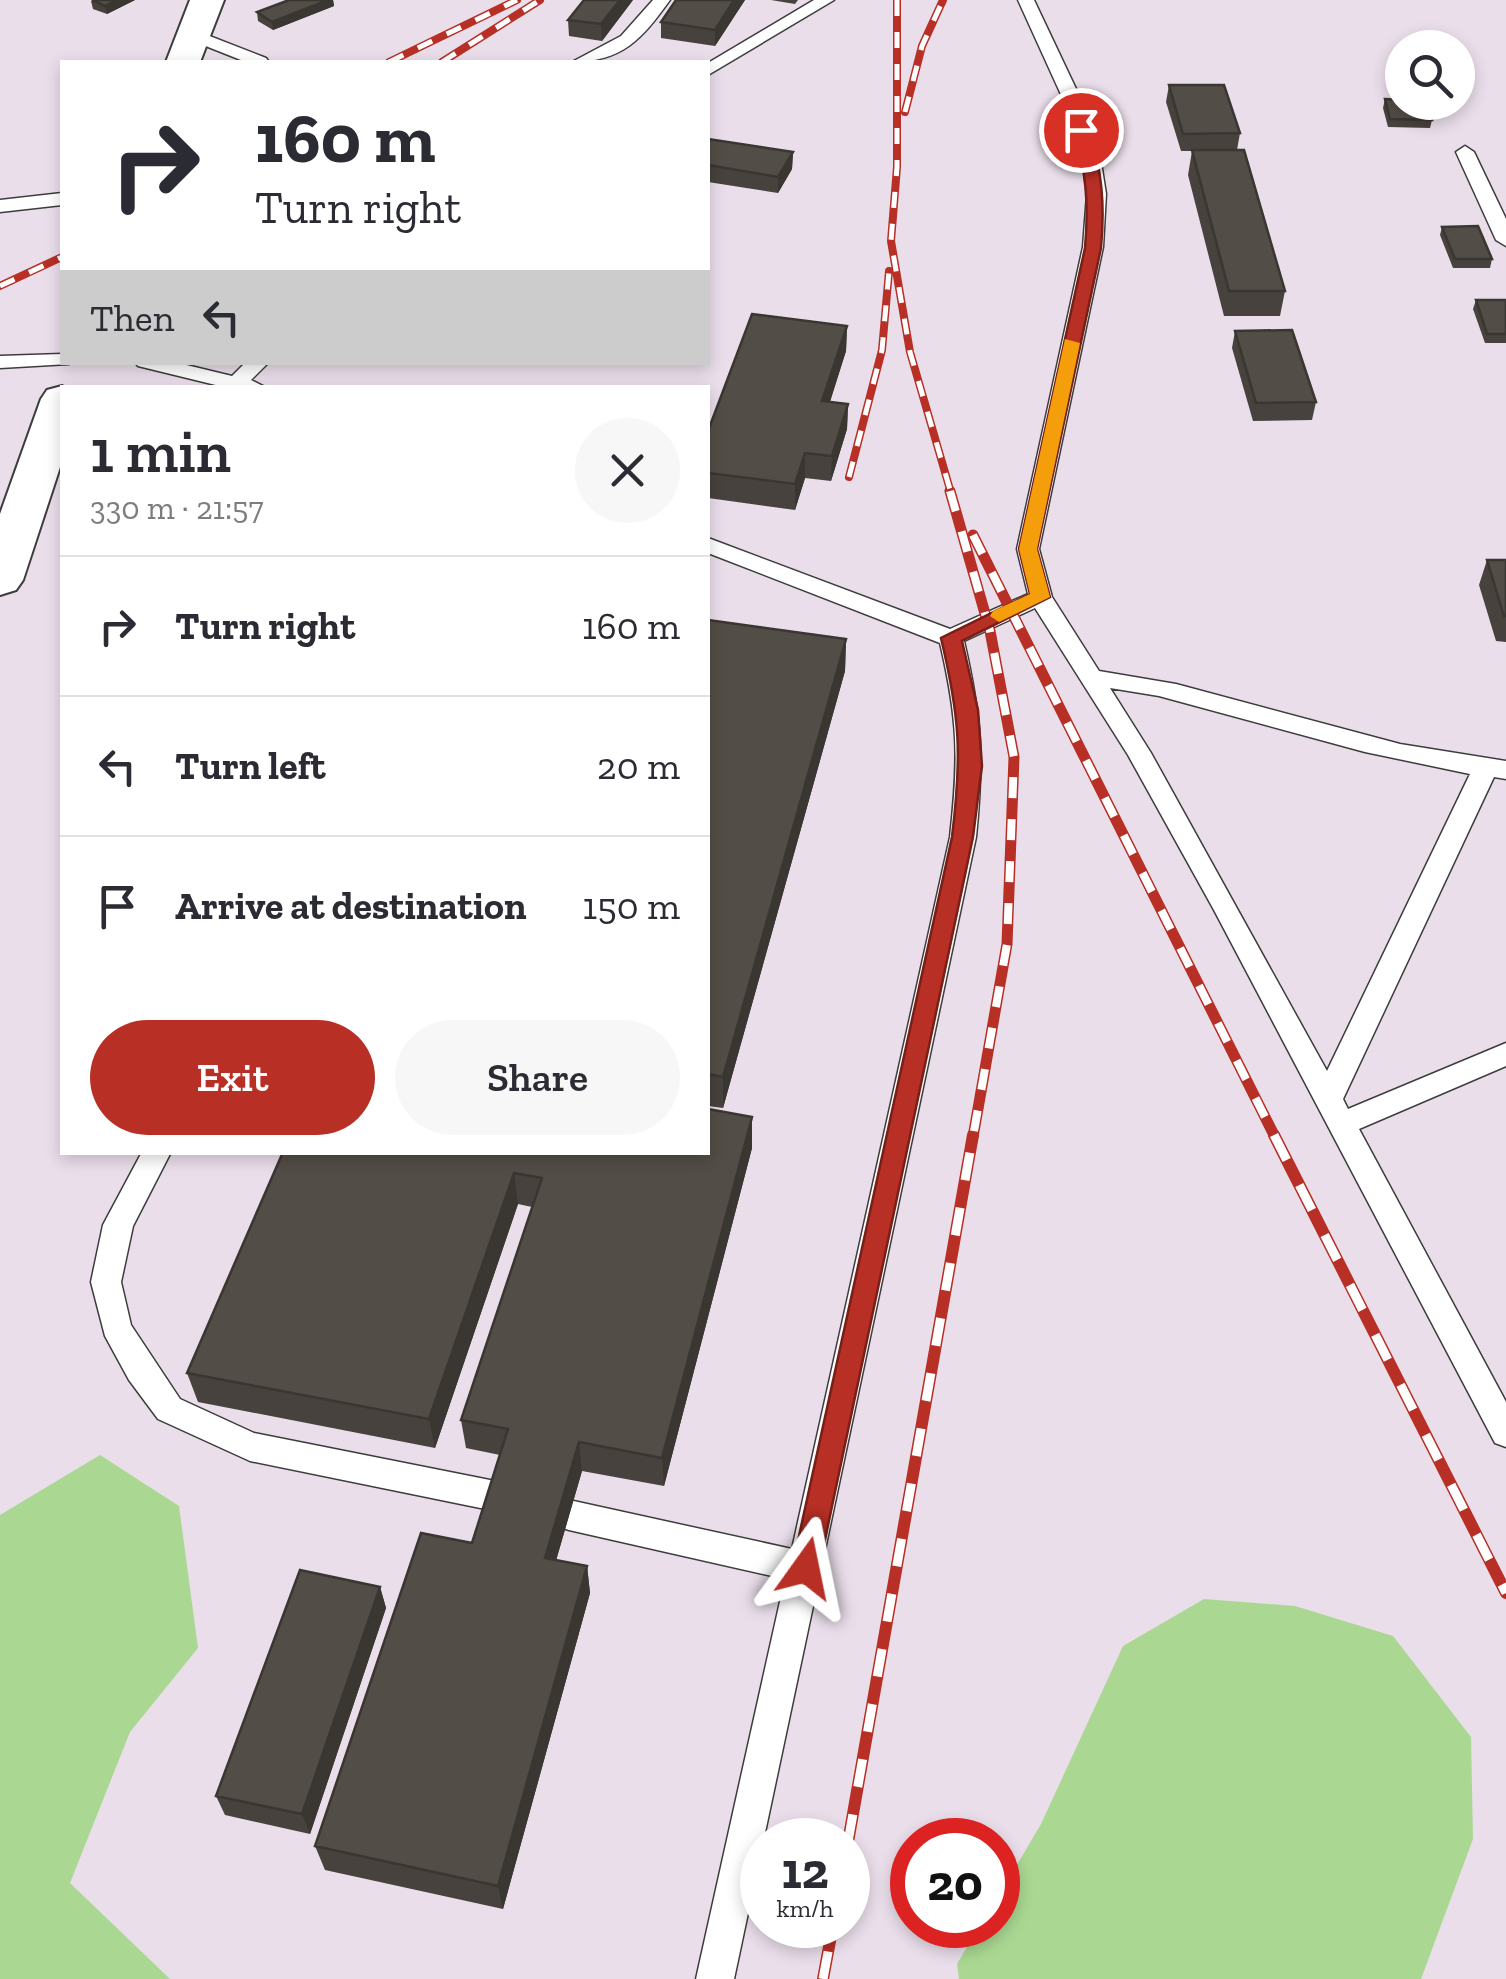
<!DOCTYPE html>
<html lang="en">
<head>
<meta charset="utf-8">
<style>
	body { margin:0; font-family:"Zilla Slab",serif; background:#f7f7f7; color:#2b2b33; height:100vh; display:flex; flex-direction:column; font-size:38px; white-space:nowrap }
	* { box-sizing:border-box; margin:0 }
	p { font-size:32px; color:#7c7c81 }
	.icon { flex:none; width:55px; height:55px; fill:none; stroke:currentColor; stroke-width:2; stroke-linecap:round; stroke-linejoin:round }
	.map { position:relative; flex:1; overflow:hidden }
	.sheet { position:absolute; left:60px; top:385px; width:650px; height:770px; display:flex; flex-direction:column; background:#fff; border-radius:0px; box-shadow:0 5px 15px #0003 }
	.sheet>* { flex:none }
	.banner { position:absolute; left:60px; top:60px; width:650px; height:305px; border-radius:0px; box-shadow:0 5px 15px #0003; background:#fff; color:#2b2b33; overflow:hidden }
	.controls { position:absolute; left:1385px; top:30px; display:grid; gap:20px }
	.controls a { display:grid; place-items:center; width:90px; height:90px; border-radius:50%; background:#fff; box-shadow:0 5px 15px #0003; font-size:50px }
	.speed { position:absolute; left:740px; top:1818px; display:flex; gap:20px; font-size:50px; font-weight:700; text-align:center }
	.speed>* { display:grid; place-content:center; width:130px; height:130px; border-radius:50%; background:#fff; box-shadow:0 5px 15px #0003; line-height:1 }
	.speed small { font-size:25px; font-weight:400 }
	.speed .limit { border:15px solid #d22; background:#fff; color:#111 }
	.pin { position:absolute; display:grid; place-items:center; width:85px; height:85px; color:#fff; margin:-42px; border:5px solid #fff; border-radius:50%; box-shadow:0 2px 10px #0007 }
	.me { position:absolute; width:110px; margin:-55px; rotate:12deg; stroke-linejoin:round; filter:drop-shadow(0 0 8px #0008) }
	.turn { display:flex; align-items:center; gap:35px; height:210px; padding:0 30px; font-size:45px }
	.turn .icon { width:130px; height:130px; stroke-width:2.5 }
	.turn b { display:block; font-size:70px; line-height:85px }
	.then { display:flex; align-items:center; height:95px; padding:0 30px; background:#0003; gap:20px; font-size:38px }
	.round { display:grid; place-items:center; flex:none; width:105px; height:105px; border-radius:52px; background:#f7f7f7 }
	.overview { display:flex; align-items:center; justify-content:space-between; height:170px; padding:0 30px }
	h1 { font-size:60px; font-weight:600; line-height:75px }
	.button { display:flex; gap:20px; margin-top:auto; padding:20px 30px }
	.button a { flex:1; height:115px; border-radius:60px; background:#b82f25; color:#fff; font-size:40px; font-weight:600; line-height:115px; text-align:center }
	.button a+a { background:#f7f7f7; color:#2b2b33 }
	ul { padding:0; list-style:none }
	li { display:flex; align-items:center; gap:30px; height:140px; padding:0 30px; border-top:2px solid #e1e1e2 }
	li div { flex:1 }
	li b { display:block; font-size:38px }
	li em { font-style:normal }
	.map>svg:first-child { display:block }
</style>
</head>
<body>
<div class="map">
<svg width="1506" height="1979" viewBox="0 0 1506 1979">
	<rect width="100%" height="100%" fill="#fffde8"/>
	<path fill="#eadeea" fill-rule="evenodd" d="M0,0H1506V1979H0ZM1402,48H1458V102H1402ZM62,62H708V362H62ZM62,388H708V1152H62ZM762,1840H848V1925H762ZM912,1840H998V1925H912Z"/>
	<path fill="#aad893" d="M100,1455L179,1506L198,1648L130,1732L70,1883L170,1979H0V1515Z
		M1204,1599L1295,1606L1393,1636L1471,1737L1473,1839L1421,1979H959L957,1964L980,1925H998V1897L1041,1824L1123,1646Z"/>
	<g fill="none" stroke-linecap="round" stroke-linejoin="round">
		<g stroke="#3d3d3d" stroke-width="3">
			<path id="lane" d="M653,0H670C642,39 622,62 572,62L621,36Z
				M814,0H834L708,75V63Z
				M1018,0H1034L1086,110L1100,156L1106,194L1103,247L1039,549L1052,597L1099,671L1176,684L1400,744L1506,761V779L1494,777L1343,1099L1348,1109L1506,1043V1066L1359,1129L1506,1402V1447L1495,1443L1214,910L1128,755L1035,608L964,641C982,719 984,758 976,837L734,1979H696L785,1579L569,1530L557,1526L552,1515L557,1504L569,1500L792,1549L950,837C959,758 958,720 940,643L708,553V538L950,629L1028,594L1017,549L1083,247L1087,194L1082,156L1068,110ZM1110,688L1159,696L1365,752L1470,774L1327,1071L1151,753Z
				M194,30L266,58L269,62H246L188,39L185,35Z
				M1465,146L1474,152L1506,219V246L1496,240L1456,152Z
				M62,193V205L0,212V200Z
				M62,354V362L69,364L0,368V356Z
				M135,362H174L232,376L246,362H269L251,380L267,388H228L138,366Z
				M142,1152H171L133,1226L121,1282L131,1325L180,1399L254,1433L500,1482L512,1486L516,1497L512,1508L500,1512L250,1461L158,1419L129,1380L105,1336L91,1282L103,1225Z"/>
		</g>
		<g stroke="#3d3d3d" stroke-width="4">
			<path id="street" d="M190,0H224L200,62H166Z
				M62,386L67,388H62V461L23,580L16,590L0,595V514L41,399L47,390Z"/>
		</g>
		<use href="#lane" fill="#fff" fill-rule="evenodd"/>
		<use href="#street" fill="#fff" fill-rule="evenodd"/>
		<g stroke="#b82f25" stroke-width="8">
			<path id="rail-far2" d="M897,0V167L891,241L910,352L951,493
				M389,62L517,0
				M442,62L540,0
				M905,112L922,46L943,0
				M0,286L62,257
				M849,477L882,350L889,271"/>
		</g>
		<g stroke="#b82f25" stroke-width="11">
			<path id="rail-far1" d="M950,491L990,631L1014,757L1007,944L973,1137
				M973,535L1275,1137"/>
		</g>
		<g stroke="#b82f25" stroke-width="12">
			<path id="rail" d="M1274,1135L1506,1593
				M848,1842L973,1135
				M823,1979L833,1925"/>
		</g>
		<use href="#rail-far2" stroke="#fff" stroke-width="5" stroke-dasharray="16" stroke-linecap="butt"/>
		<use href="#rail-far1" stroke="#fff" stroke-width="8" stroke-dasharray="21" stroke-linecap="butt"/>
		<use href="#rail" stroke="#fff" stroke-width="9" stroke-dasharray="28" stroke-linecap="butt"/>
	</g>
	<path fill="#47423d" d="M135,0L107,14L93,9L91,1Z
		M289,0H333L334,6L273,30L258,21L257,12Z
		M633,0L602,41L569,36L568,20Z
		M676,0H745L715,46L661,38V22Z
		M771,0H798L795,4Z
		M1169,85L1240,133L1237,150L1285,291L1280,316H1224L1188,175L1192,151H1181L1166,102Z
		M1385,99L1432,120L1430,128L1388,127L1383,108Z
		M708,139L793,152L792,169L778,193L708,182Z
		M1442,227L1492,259L1490,268H1453L1440,235Z
		M1476,300H1506V343H1485L1473,309Z
		M847,326L846,351L830,402L848,404L847,429L831,481L805,478L795,510L708,498V431Z
		M1235,331L1316,402L1312,420L1253,421L1232,348Z
		M1487,560H1506V642L1496,641L1479,585Z
		M708,620L846,639L845,671L723,1108L708,1106Z
		M752,1148L664,1486L582,1471L556,1560L587,1566L590,1593L503,1909L325,1870L315,1846L472,1543L500,1455L466,1448L461,1420L532,1207L518,1204L435,1448L198,1402L187,1373L283,1152Z
		M380,1587L386,1608L310,1834L225,1815L216,1796Z"/>
	<path fill="#3a3632" d="M117,0H135L107,14L105,6Z
		M328,0H333L334,6L273,30L272,22Z
		M620,0H633L602,41L601,24Z
		M734,0H745L715,46V30Z
		M793,152L792,169L778,193V177Z
		M847,326L846,351L822,426V401Z
		M848,404L847,429L831,481L832,456Z
		M805,453V478L795,510V484Z
		M846,639L845,671L723,1108V1077Z
		M752,1117V1148L664,1486L662,1458Z
		M514,1173L518,1204L435,1448L429,1419Z
		M579,1442L582,1471L549,1585L545,1558Z
		M587,1566L590,1593L503,1909L498,1886Z
		M380,1587L386,1608L310,1834L302,1814Z"/>
	<path fill="#534d47" stroke="#3a3632" stroke-width="2.5" d="M92,0H117L105,6Z
		M289,0H328L272,22L257,12Z
		M584,0H620L601,24L568,20Z
		M676,0H734L715,30L661,22Z
		M1169,85H1224L1240,133L1183,134Z
		M1385,99L1402,100V102H1427L1432,120L1390,119Z
		M708,139L793,152L778,177L708,165Z
		M1192,150H1244L1285,291H1229Z
		M1478,226L1492,259H1455L1442,227Z
		M1476,300H1506V334H1487Z
		M752,314L847,326L822,401L848,404L832,456L805,453L795,484L708,473V431Z
		M1292,330L1316,402L1256,403L1235,331Z
		M1487,560H1506V616H1504Z
		M708,620L846,639L723,1077L708,1074Z
		M708,1109L752,1117L662,1458L579,1442L545,1558L587,1566L498,1886L315,1846L421,1533L472,1543L508,1429L461,1420L542,1178L514,1173L429,1419L187,1373L283,1152H708Z
		M300,1570L380,1587L302,1814L216,1796Z"/>
	<path fill="#b82f25" stroke="#781f18" stroke-width="2.5" d="M1081,125L1089,130C1102,171 1105,204 1101,248L1037,549L1050,597L962,641L978,710L982,766L973,837L819,1568L815,1577L806,1581L796,1577L792,1568L952,837C962,755 960,718 941,638L1030,594L1019,549L1085,248C1089,204 1086,171 1074,130Z"/>
	<path fill="#f59e0b" d="M1065,339L1080,343L1037,549L1050,597L999,622L990,616L993,611L1030,594L1019,549Z"/>
</svg>
<div class="controls">
<a><svg class="icon" aria-label="search" viewBox="0 0 24 24"><circle cx="10" cy="10" r="6"/><path d="M15 15l6 6"/></svg></a>
</div>
<div class="speed"><div>12<small>km/h</small></div><div class="limit">20</div></div>
<div class="pin" style="left:1081px;top:130px;background:#d93025"><svg class="icon" aria-label="arrive" viewBox="0 0 24 24"><path d="M6 21V4h12l-3 4 3 4H6"/></svg></div>
<svg class="me" style="left:806px;top:1568px" viewBox="-20 -20 40 40"><path d="M0-17L14 15 0 8-14 15z" fill="#b82f25" stroke="#fff" stroke-width="4"/></svg>
<div class="banner">
<div class="turn"><svg class="icon" aria-label="right" viewBox="0 0 24 24"><path d="M7 20v-9h11M14 6l5 5-5 5"/></svg><div><b>160 m</b>Turn right</div></div>
<div class="then">Then<svg class="icon" aria-label="left" viewBox="0 0 24 24"><path d="M17 20v-9H6M10 6l-5 5 5 5"/></svg></div>
</div>
<section class="sheet">
<div class="overview"><div><h1>1 min</h1><p>330 m · 21:57</p></div><a class="round"><svg class="icon" aria-label="close" viewBox="0 0 24 24"><path d="M6 6l12 12M18 6L6 18"/></svg></a></div>
<ul>
<li><svg class="icon" aria-label="right" viewBox="0 0 24 24"><path d="M7 20v-9h11M14 6l5 5-5 5"/></svg><div><b>Turn right</b></div><em>160 m</em></li>
<li><svg class="icon" aria-label="left" viewBox="0 0 24 24"><path d="M17 20v-9H6M10 6l-5 5 5 5"/></svg><div><b>Turn left</b></div><em>20 m</em></li>
<li><svg class="icon" aria-label="arrive" viewBox="0 0 24 24"><path d="M6 21V4h12l-3 4 3 4H6"/></svg><div><b>Arrive at destination</b></div><em>150 m</em></li>
</ul>
<div class="button"><a>Exit</a><a>Share</a></div>
</section>
</div>
</body>
</html>
